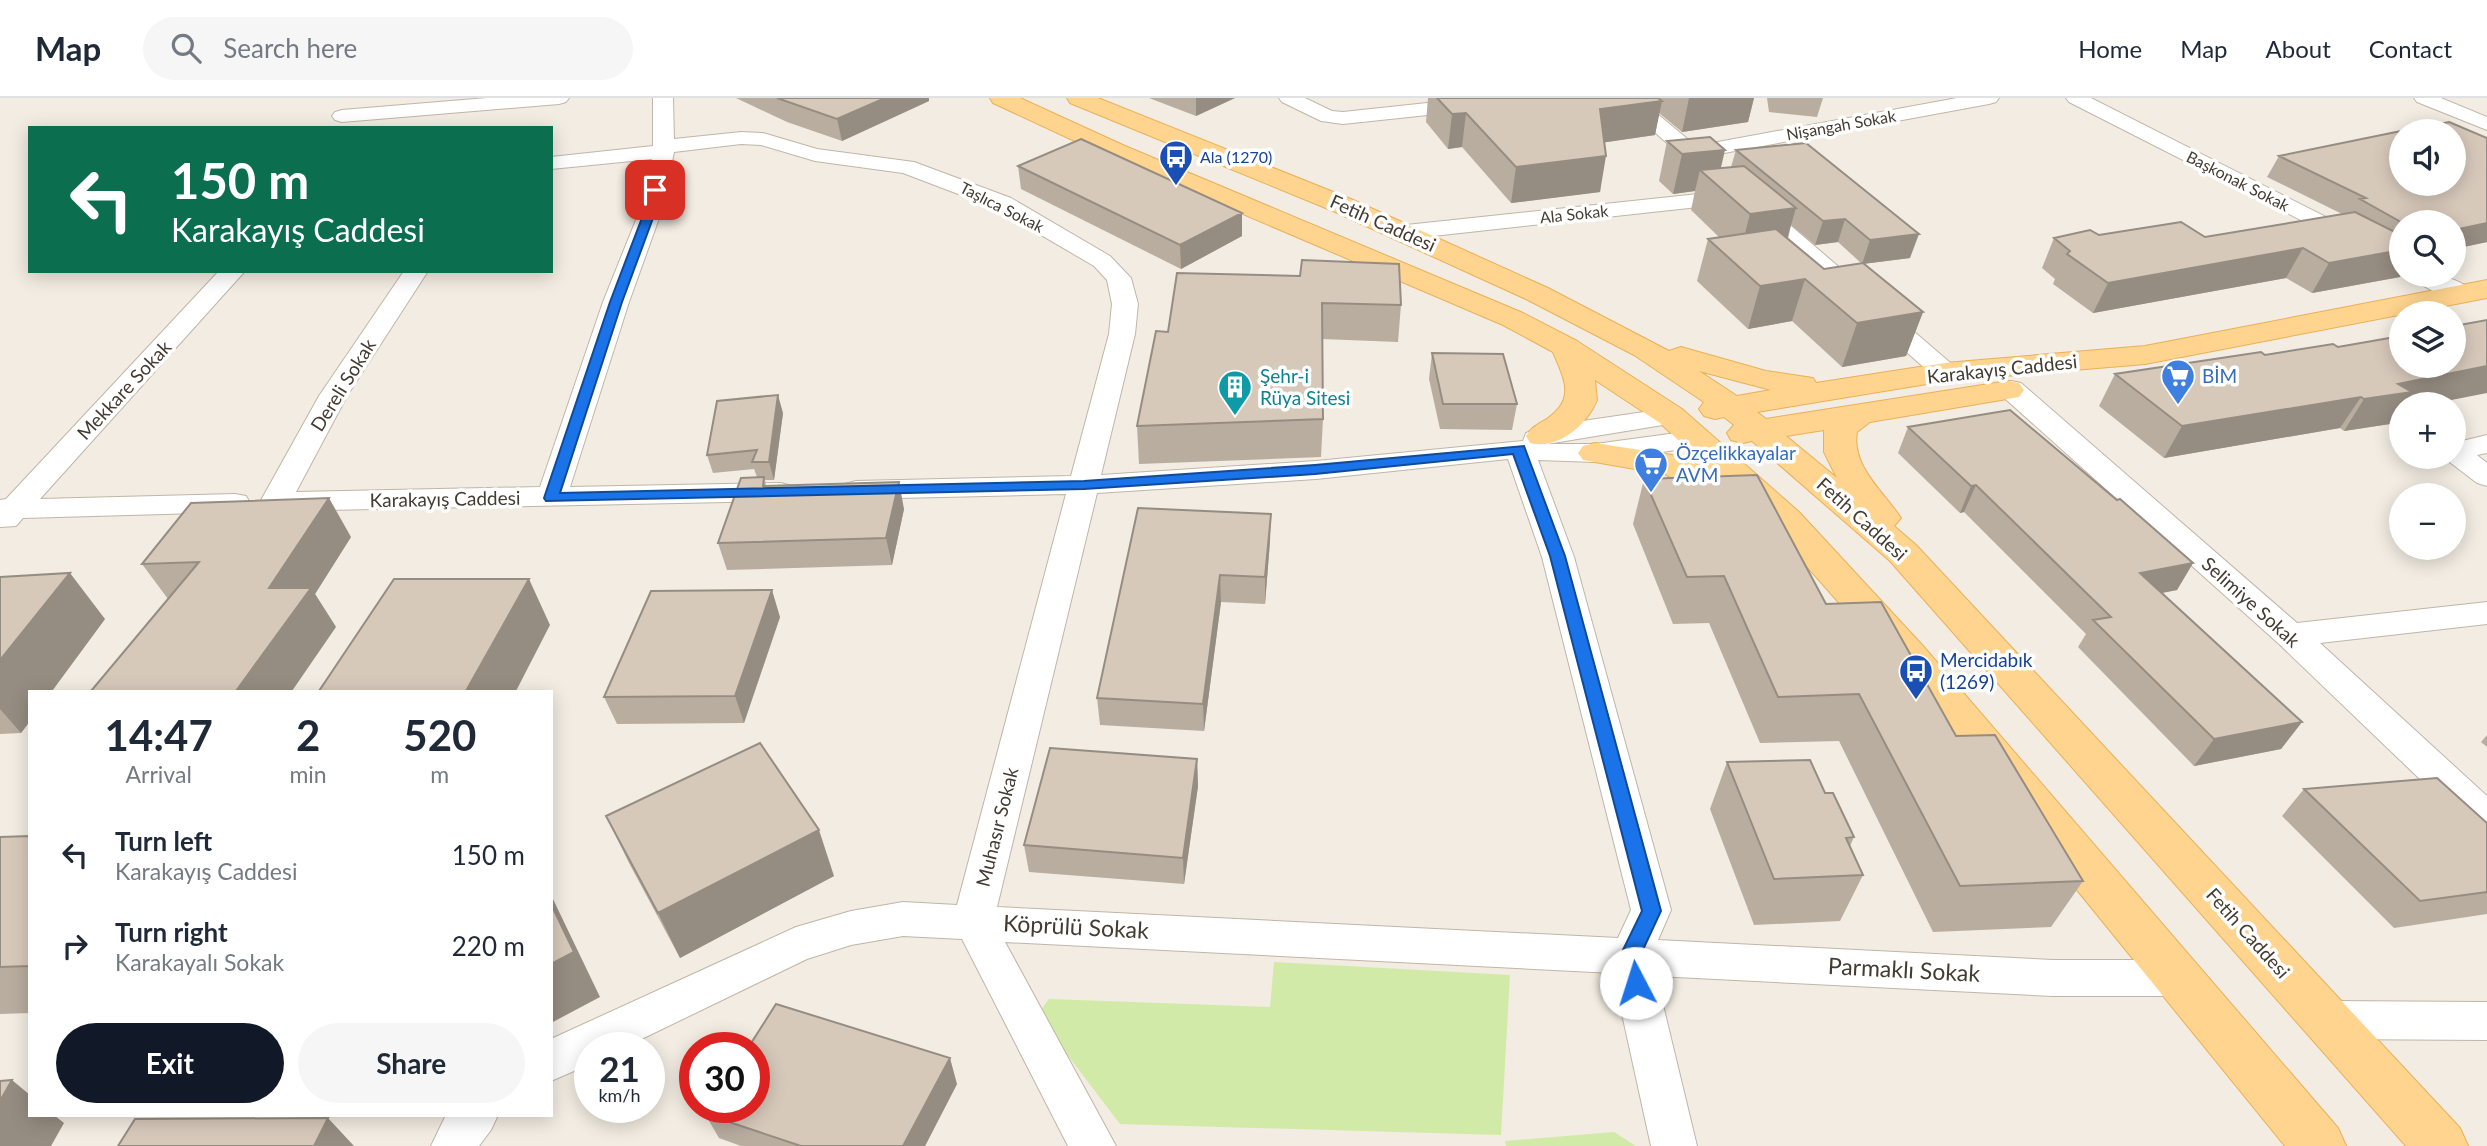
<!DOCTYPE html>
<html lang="en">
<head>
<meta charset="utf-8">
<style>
	body { margin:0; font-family:Lato,sans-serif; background:#f6f6f7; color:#1f2937; height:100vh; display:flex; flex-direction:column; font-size:26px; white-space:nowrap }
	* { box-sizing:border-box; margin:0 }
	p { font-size:23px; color:#747a83 }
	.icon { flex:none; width:38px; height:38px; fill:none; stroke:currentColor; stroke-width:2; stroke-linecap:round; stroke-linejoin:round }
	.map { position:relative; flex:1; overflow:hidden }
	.sheet { position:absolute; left:28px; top:592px; width:525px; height:427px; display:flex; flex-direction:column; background:#fff; border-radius:0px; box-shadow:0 4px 18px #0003 }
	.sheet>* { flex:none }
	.guide { position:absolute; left:28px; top:28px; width:525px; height:147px; border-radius:0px; box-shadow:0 4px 18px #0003; background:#0b6e4f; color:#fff; overflow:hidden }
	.tools { position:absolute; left:2389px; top:21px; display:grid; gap:14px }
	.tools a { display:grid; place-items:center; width:77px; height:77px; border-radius:50%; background:#fff; box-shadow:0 4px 18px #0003; font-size:35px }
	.speed { position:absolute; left:574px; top:934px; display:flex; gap:14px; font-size:35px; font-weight:700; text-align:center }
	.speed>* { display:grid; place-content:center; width:91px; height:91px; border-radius:50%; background:#fff; box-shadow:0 4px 18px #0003; line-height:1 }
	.speed small { font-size:18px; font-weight:400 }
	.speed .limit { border:10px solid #d22; background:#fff; color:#111 }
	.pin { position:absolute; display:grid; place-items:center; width:60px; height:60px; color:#fff; margin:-30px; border-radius:14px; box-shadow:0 4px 10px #0006 }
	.me { position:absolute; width:77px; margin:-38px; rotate:355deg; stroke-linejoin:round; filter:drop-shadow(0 0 5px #0008) }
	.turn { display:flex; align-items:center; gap:24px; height:147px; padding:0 28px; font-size:32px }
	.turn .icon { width:91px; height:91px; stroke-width:2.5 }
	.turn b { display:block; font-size:49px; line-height:60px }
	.eta { display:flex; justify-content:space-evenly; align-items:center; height:119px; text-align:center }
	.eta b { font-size:42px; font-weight:700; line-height:49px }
	.cta { display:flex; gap:14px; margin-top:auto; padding:14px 28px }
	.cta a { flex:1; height:80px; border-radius:42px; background:#111827; color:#fff; font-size:28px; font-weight:700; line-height:80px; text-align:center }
	.cta a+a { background:#f6f6f7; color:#1f2937 }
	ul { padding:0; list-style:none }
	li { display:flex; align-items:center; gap:21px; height:91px; padding:0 28px }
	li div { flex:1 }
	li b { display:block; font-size:26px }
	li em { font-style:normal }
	header { display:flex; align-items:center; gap:42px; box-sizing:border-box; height:98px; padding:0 35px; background:#fff; border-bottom:2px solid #e0e1e3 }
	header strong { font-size:33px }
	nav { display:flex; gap:38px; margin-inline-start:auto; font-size:24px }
	.search { width:490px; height:63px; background:#f6f6f7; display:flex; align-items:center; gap:18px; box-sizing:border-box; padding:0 24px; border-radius:38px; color:#747a83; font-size:26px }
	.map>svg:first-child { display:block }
</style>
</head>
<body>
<header>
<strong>Map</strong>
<div class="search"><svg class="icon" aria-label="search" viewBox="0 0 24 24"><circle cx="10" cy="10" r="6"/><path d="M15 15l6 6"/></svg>Search here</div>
<nav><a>Home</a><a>Map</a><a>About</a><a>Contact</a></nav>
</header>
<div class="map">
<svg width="2487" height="1048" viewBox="0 0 2487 1048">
	<rect width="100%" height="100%" fill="#f2ece2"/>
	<path fill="#d2eaa7" d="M1274,864L1510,877L1501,1037L1120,1026L1037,917L1049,901L1270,909Z
		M1614,1034L1636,1048H1506L1505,1043Z"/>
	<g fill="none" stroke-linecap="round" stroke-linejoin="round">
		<g stroke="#c1b5a7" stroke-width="2">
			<path id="minor" d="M487,0H569L566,4L559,6L342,24L335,22L332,18L335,14L342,12Z
				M653,0H673L674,41L741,34L763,35L817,51L914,64L1011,100L1110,158L1131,180L1138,206L1135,236L1101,377L1316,363L1523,343L1526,335L1542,329L1671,310L1681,312L1685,318L1681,324L1547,346H1595L1699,332L1709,335L1713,341L1709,347L1595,364L1538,362L1574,459L1671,812L1658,842L2053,862H2179L2194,867L2200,880L2194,893L2179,898H2053L1656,878L1697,1048H1651L1613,875L1005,844L1116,1048H1068L962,841L903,838L851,847L807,861L623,950H590V966L551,983V941L796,829L851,813L903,804L957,807L1066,396L856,401L845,398L841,392L845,386L856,383L1071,378L1109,236L1112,206L1107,182L1094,168L995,110L903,75L815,63L761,47L741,46L674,54L662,112L629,204L570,389L781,385L792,388L796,394L792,400L781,403L275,413L264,411L260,404L319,298L404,173H428L347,298L296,394L540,389L603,204L640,112L652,61L551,71V59L653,48ZM1508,361L1542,459L1631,812L1618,840L997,809L1097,395L1316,381Z
				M1279,0H1305L1332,13L1343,14L1474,0H1540L1537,4L1530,6L1343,26L1321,23L1282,4Z
				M1616,0H1638L1696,48L1957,0H1999L1996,4L1989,6L1708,58L1721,71L1718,76H1702Z
				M2066,0H2091L2401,157V173L2069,4Z
				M2414,0H2441L2487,19V32L2417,4Z
				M1736,92L1744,94L1747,99L1744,104L1406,141L1398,139L1394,134L1398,129L1406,127Z
				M1754,101L1762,103L1954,268L1958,274L1954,280L1945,282L1936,280L1746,113L1743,108L1746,103Z
				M219,173H245L40,401L235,396L246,398L250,405L246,412L235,414L23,420L16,428L0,429V402L6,401Z
				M2410,177C2431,176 2461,177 2474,197L2471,202C2451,207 2431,191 2413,182Z
				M2011,283L2021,285L2297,525L2487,504V526L2320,545L2487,698V736L2473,732L2278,545L2001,297L1997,291L2001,285Z
				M2487,337V355L2477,357L2487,365V388L2477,385L2443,359H2454V345Z
				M2328,903L2487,904V942L2328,941L2313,936L2306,922L2313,908Z
				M446,1017H498L491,1032L479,1048H431Z"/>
		</g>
		<g stroke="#eab058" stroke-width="2">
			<path id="major" d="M990,0H1020L1125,48L1523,215L1577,243L1682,311L1799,414L1923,548L2338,1030L2346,1048H2285L1895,568L1773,430L1749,407L1731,406L1664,376L1583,362L1578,355L1583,348L1595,345L1672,357L1709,371L1660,325L1595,282L1597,302C1587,327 1558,352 1530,345L1526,338C1531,329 1539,326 1548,320C1576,300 1564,281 1553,254L1503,227L1107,58L993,5Z
				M1067,0H1098L1351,101L1548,190L1669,253L1681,249L1766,273L1813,280L1816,285L1945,265L2145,248L2487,182V200L2145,266L1945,283L1757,314L1766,321L2008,283L2019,285L2024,292L2019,299L1870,324L1857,334C1851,368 1884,394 1901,420L1894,428L1916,447L2460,1030L2468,1048H2406L1890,463L1752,343L1743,345L1731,342L1727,335L1734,327L1724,319L1715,321L1704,318L1699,311L1704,304L1634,257L1528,202L1333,113L1070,5ZM1699,273L1771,292L1737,298ZM1824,332V354L1837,380L1786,338Z"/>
		</g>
		<use href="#minor" fill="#fff" fill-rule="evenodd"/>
		<use href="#major" fill="#ffd48e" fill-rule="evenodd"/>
	</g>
	<path fill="#b9ada0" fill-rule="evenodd" d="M736,0H929V3L842,43L787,24Z
		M1149,0H1235L1196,18Z
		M1428,0H1754L1748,24L1682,34L1659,15L1655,37L1605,44L1600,94L1511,105L1462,49L1448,51L1426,24Z
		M1767,0H1823L1817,19L1769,14Z
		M2487,40V144L2454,151L2401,124V177L2400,179L2312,195L2286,180L2093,215L2053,186L2055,181L2042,170L2054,140L2099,137L2205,139L2342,116L2267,79L2279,58Z
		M1667,43L1721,70L1731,69L1736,52L1910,160L1863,166L1923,214L1906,258L1842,269L1792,223L1748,231L1697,183L1708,141L1720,140L1691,112L1695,93L1673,96L1659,83ZM1791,127L1815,147L1838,144L1861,165L1824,171L1788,141Z
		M1018,68L1242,138L1181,171L1021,91Z
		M1177,175L1401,207L1398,244L1322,241L1323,321L1321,359L1139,366L1137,328L1168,234Z
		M1432,255L1517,306L1512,332L1440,331L1429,281Z
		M2265,257L2401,306V312L2399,313L2390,326L2344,333L2340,330L2164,360L2099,308L2115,276Z
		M783,315L774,382H765L766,388L904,411L892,467L727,472L718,445L757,379L754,371L713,375L707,357Z
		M1908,329L2193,465L2177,492L2162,495L2302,624L2281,651L2194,668L2078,549L2086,536L1964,414L1960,415L1898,355Z
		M1644,381L1826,506L1956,638L2083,783L2051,829L1933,834L1839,643L1760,645L1709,525L1673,526L1633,426Z
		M1138,410L1270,443L1265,506L1221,504L1204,633L1100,627L1097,600Z
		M351,439L315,496L336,529L168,501L142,466Z
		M0,479L105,521L52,593H30V623L21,635L0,636Z
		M780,519L744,625L617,626L604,599Z
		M2487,637V649L2481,644Z
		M1197,661L1198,688L1184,786L1029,774L1024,747Z
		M1727,664L1825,695L1854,739L1850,748L1863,777L1840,823L1754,827L1710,711Z
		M2304,691L2487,725V816L2394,830L2282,718Z
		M606,718L834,778L680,860L629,765Z
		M30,738V915L0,916V739Z
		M957,986L925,1048H741L719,1040L705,1016Z"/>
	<path fill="#968d82" d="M885,0H929V3L842,43L837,21Z
		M1196,0H1235L1196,18Z
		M1689,0H1754L1748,24L1682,34Z
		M1662,3L1655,37L1594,46L1600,11Z
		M1466,15L1462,49L1448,51L1452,16Z
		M1725,52L1717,87L1700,72L1695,93L1673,96L1682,56Z
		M1606,58L1600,94L1511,105L1516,69Z
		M1796,110L1784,151L1739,158L1750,116Z
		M1242,115V138L1181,171L1180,147Z
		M1845,121L1838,144L1815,147L1823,123Z
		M2487,125V144L2454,151V132Z
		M1919,136L1910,160L1862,166L1870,142Z
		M2401,137L2391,154L2401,152V177L2400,179L2312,195L2329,165Z
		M2303,150L2286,180L2093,215L2108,185Z
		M1805,181L1792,223L1748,231L1760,188Z
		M1923,214L1906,258L1842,269L1857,225Z
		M2487,268V295L2431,306H2401V312L2399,313L2390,326L2344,333L2364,301L2398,286Z
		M778,297L783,315L774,382L769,364Z
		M2361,299L2340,330L2164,360L2182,328Z
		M899,384L904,411L892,467L886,440Z
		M1976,387L1964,414L1960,415L1971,388Z
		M329,400L351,439L315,496L336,529L292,593H236L269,490Z
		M1271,416L1270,443L1265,506V479Z
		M2193,465L2177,492L2124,502L2140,475Z
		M70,475L105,521L52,593H30V623L21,635L0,611V562Z
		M1220,477L1221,504L1204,633L1203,606Z
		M529,481L550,527L516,593H466Z
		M772,492L780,519L744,625L735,598Z
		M2302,624L2281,651L2194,668L2214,641Z
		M1197,661L1198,688L1184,786L1183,760Z
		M819,732L834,778L680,860L658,815Z
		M551,797L600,899L551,925Z
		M950,960L957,986L925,1048H903Z
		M12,982L30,997V1017H54L64,1025L51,1048H0V1003Z
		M328,1020L354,1048H314Z"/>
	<path fill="#d7c9ba" stroke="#968d82" stroke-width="2" d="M777,0H885L837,21Z
		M1437,0H1658L1662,3L1600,11L1606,58L1516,69L1466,15L1452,16Z
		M2449,24L2487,40V125L2454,132V124H2401L2360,101L2366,100L2279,58L2401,33V86H2454V33H2402Z
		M1710,39L1725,52L1682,56L1667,43Z
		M1081,41L1242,115L1180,147L1018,68Z
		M1806,45L1919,136L1870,142L1845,121L1823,123L1736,52Z
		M1744,68L1796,110L1750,116L1700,72Z
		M2355,114L2401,137L2398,138L2401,140V152L2329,165L2303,150L2108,185L2067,156L2070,153L2054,140L2090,132L2099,137L2181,124L2205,139Z
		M1776,131L1824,171L1863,165L1923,214L1857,225L1805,181L1760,188L1708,141Z
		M1302,162L1399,166L1401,207L1322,205L1323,321L1137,328L1156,233L1168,234L1177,175L1300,178Z
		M2487,222V268L2398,286L2412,294L2364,301L2361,299L2182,328L2115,276L2261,254L2265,257L2333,246L2338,249L2401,238V268H2454V228Z
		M1432,255L1503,256L1517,306H1443Z
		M778,297L769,364H752L757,352L707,357L717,303Z
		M2010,312L2117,402L2120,401L2193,465L2140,475L2302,624L2214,641L2093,522L2111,519L1976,387L1971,388L1908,329Z
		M1757,377L1826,506L1881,504L1956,638L1995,637L2083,783L1960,788L1859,596L1778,599L1724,478L1687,479L1644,381Z
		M764,379L763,388L899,384L886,440L718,445L741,380Z
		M329,400L269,490H311L236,593H91L199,464L142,466L191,405Z
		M1138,410L1271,416L1265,479L1220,477L1203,606L1097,600Z
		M70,475L0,562V479Z
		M394,481H529L466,593H319Z
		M772,492L735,598L604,599L651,493Z
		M760,645L819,732L658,815L606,718Z
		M1050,650L1197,661L1183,760L1024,747Z
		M1810,662L1825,695H1833L1854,739L1846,740L1863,777L1774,781L1727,664Z
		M2437,680L2487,725V794L2420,803L2304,691Z
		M30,738V868L0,869V739Z
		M551,806L574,854L551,866Z
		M776,906L950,960L903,1048H801L705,1016L709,1010H754V950H748Z
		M12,982L0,1003V983Z
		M328,1020L314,1048H118L135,1021Z"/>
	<path fill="#1a73e8" stroke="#114b97" stroke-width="2" d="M655,89L661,92L656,112L622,204L560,395L1084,383L1315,367L1524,348L1565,458L1661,813L1640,858L1646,885L1643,891L1636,894L1629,891L1620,858L1642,813L1550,458L1513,356L1315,376L1084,391L546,403L544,400L610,204L645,112L650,92Z"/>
	<defs>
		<g id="bus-pin" transform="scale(1.75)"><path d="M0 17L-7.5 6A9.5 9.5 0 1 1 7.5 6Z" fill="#1a4fb4" stroke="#fff"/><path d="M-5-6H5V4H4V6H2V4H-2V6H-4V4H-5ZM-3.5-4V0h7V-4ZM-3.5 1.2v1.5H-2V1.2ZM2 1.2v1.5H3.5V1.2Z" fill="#fff"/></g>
		<g id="supermarket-pin" transform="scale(1.75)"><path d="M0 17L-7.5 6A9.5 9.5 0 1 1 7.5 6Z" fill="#3f7fe0" stroke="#fff"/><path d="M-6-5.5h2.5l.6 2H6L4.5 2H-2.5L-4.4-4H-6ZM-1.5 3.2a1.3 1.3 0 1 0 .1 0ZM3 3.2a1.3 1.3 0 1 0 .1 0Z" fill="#fff"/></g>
		<g id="building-pin" transform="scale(1.75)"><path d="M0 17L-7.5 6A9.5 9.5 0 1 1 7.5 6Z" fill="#0f9aa8" stroke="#fff"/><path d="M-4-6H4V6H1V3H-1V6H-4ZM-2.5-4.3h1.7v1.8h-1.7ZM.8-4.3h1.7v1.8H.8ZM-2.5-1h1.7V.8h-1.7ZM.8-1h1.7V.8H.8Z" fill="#fff"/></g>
	</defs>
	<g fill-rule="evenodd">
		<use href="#bus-pin" x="1176" y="59"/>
		<use href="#supermarket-pin" x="2178" y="278"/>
		<use href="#building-pin" x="1235" y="289"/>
		<use href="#supermarket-pin" x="1651" y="366"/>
		<use href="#bus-pin" x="1916" y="573"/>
	</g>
	<g text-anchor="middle" stroke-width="7" stroke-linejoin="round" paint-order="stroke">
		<g font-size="16" fill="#443b32" stroke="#fff">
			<text transform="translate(1841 27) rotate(-10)" y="6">Nişangah Sokak</text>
			<text transform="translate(2238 83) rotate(27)" y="6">Başkonak Sokak</text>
			<text transform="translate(1002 109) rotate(27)" y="6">Taşlıca Sokak</text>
			<text transform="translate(1574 116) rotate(-6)" y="6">Ala Sokak</text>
		</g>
		<g font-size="16" fill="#164399" stroke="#fff" text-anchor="start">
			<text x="1200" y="65">Ala (1270)</text>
		</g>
		<g font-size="19" fill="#443b32" stroke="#fff">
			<text transform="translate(1383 125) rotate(24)" y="7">Fetih Caddesi</text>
			<text transform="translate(2002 271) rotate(-6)" y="7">Karakayış Caddesi</text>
			<text transform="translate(343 287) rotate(-58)" y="7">Dereli Sokak</text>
			<text transform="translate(124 292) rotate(-47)" y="7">Mekkare Sokak</text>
			<text transform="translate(445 401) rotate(-1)" y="7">Karakayış Caddesi</text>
			<text transform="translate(1862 421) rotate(42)" y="7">Fetih Caddesi</text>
			<text transform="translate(2251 504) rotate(42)" y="7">Selimiye Sokak</text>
			<text transform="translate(997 729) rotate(-76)" y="7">Muhasır Sokak</text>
			<text transform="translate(2248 835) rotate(48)" y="7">Fetih Caddesi</text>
		</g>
		<g font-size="19" fill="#0d838f" stroke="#fff" text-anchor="start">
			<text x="1260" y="285">Şehr-i<tspan x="1260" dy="22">Rüya Sitesi</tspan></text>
		</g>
		<g font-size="19" fill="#366cbe" stroke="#fff" text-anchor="start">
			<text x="2202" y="285">BİM</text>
			<text x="1676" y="362">Özçelikkayalar<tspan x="1676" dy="22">AVM</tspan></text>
		</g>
		<g font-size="19" fill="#164399" stroke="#fff" text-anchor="start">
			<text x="1940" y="569">Mercidabık<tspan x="1940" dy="22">(1269)</tspan></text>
		</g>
		<g font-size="23" fill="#443b32" stroke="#fff">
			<text transform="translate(1076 829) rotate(3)" y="8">Köprülü Sokak</text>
			<text transform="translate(1904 872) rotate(3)" y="8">Parmaklı Sokak</text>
		</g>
	</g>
</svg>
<div class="tools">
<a><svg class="icon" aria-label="sound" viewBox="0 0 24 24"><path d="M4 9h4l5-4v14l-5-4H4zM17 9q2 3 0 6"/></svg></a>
<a><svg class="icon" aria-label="search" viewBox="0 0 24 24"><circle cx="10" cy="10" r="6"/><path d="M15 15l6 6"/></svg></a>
<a><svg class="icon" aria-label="layers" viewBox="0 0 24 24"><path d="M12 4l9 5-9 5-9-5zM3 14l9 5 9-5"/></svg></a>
<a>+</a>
<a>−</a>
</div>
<div class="speed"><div>21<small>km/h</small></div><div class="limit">30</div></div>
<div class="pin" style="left:655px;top:92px;background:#d93025"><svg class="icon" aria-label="arrive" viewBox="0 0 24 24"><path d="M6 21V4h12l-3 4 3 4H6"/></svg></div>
<svg class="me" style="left:1636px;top:885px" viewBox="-20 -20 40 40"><circle r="19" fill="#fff"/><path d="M0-13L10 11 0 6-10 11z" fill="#1a73e8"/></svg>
<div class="guide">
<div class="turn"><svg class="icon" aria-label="left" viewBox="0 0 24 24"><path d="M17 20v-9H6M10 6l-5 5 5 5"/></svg><div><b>150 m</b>Karakayış Caddesi</div></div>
</div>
<section class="sheet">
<div class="eta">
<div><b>14:47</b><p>Arrival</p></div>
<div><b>2</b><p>min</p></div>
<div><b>520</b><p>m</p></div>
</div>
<ul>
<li><svg class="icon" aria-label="left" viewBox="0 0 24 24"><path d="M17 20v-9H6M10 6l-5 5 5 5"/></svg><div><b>Turn left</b><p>Karakayış Caddesi</p></div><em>150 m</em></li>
<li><svg class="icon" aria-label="right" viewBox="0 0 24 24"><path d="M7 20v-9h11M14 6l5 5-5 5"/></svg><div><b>Turn right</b><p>Karakayalı Sokak</p></div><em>220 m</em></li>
</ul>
<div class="cta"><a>Exit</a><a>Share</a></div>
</section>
</div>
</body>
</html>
